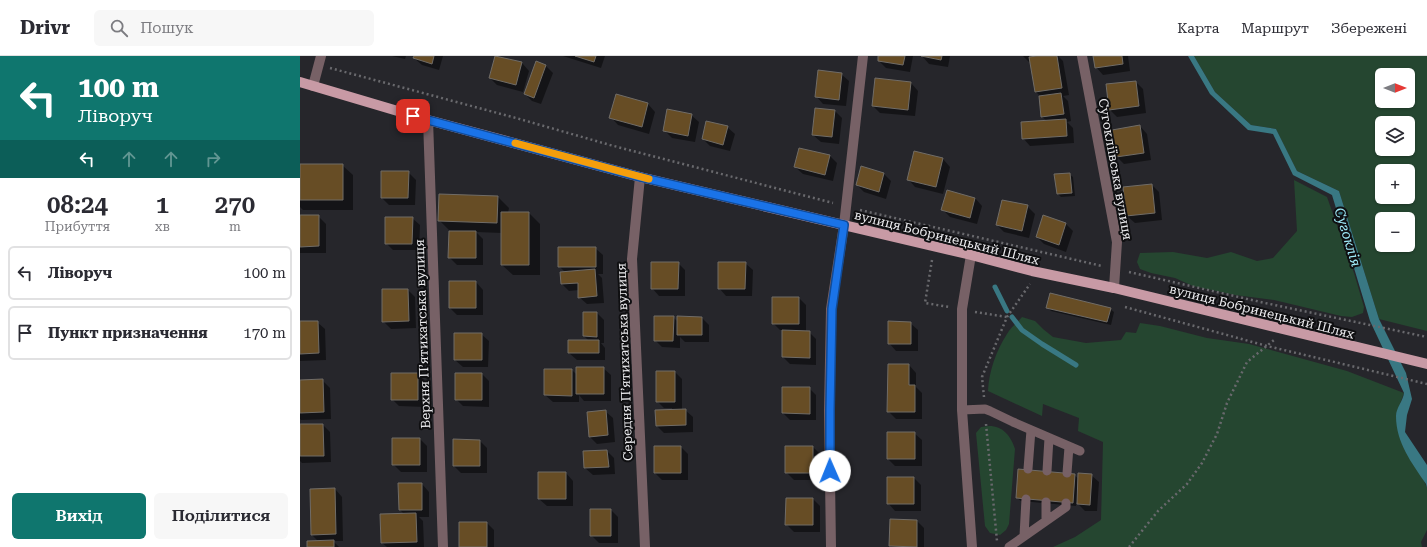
<!DOCTYPE html>
<html lang="uk">
<head>
<meta charset="utf-8">
<style>
	body { margin:0; font-family:"Roboto Serif",serif; background:#f7f7f7; color:#2b2b33; height:100vh; display:flex; flex-direction:column; font-size:15px; white-space:nowrap }
	* { box-sizing:border-box; margin:0 }
	p { font-size:13px; color:#7c7c81 }
	.icon { flex:none; width:22px; height:22px; fill:none; stroke:currentColor; stroke-width:2; stroke-linecap:round; stroke-linejoin:round }
	.map { position:relative; flex:1; overflow:hidden }
	.side { display:flex; flex-direction:column; background:#fff; width:300px }
	.side>* { flex:none }
	.guide { background:#0f766e; color:#fff; overflow:hidden }
	.needle { width:26px; rotate:90deg }
	.fabs { position:absolute; left:1075px; top:12px; display:grid; gap:8px }
	.fabs a { display:grid; place-items:center; width:40px; height:40px; border-radius:6px; background:#fff; box-shadow:0 1px 3px #0004; font-size:20px }
	.pin { position:absolute; display:grid; place-items:center; width:34px; height:34px; color:#fff; margin:-17px; border-radius:8px; box-shadow:0 2px 6px #0006 }
	.me { position:absolute; width:44px; margin:-22px; rotate:359deg; stroke-linejoin:round; filter:drop-shadow(0 0 3px #0008) }
	.turn { display:flex; align-items:center; gap:14px; height:84px; padding:0 12px; font-size:18px }
	.turn .icon { width:52px; height:52px; stroke-width:2.5 }
	.turn b { display:block; font-size:28px; line-height:34px }
	.lanes { display:flex; align-items:center; height:38px; padding:0 12px; background:#0003; justify-content:center; gap:20px; direction:ltr }
	.lanes .off { opacity:.35 }
	.eta { display:flex; justify-content:space-evenly; align-items:center; height:68px; text-align:center }
	.eta b { font-size:24px; font-weight:600; line-height:28px }
	.primary-button { display:flex; gap:8px; margin-top:auto; padding:8px 12px }
	.primary-button a { flex:1; height:46px; border-radius:6px; background:#0f766e; color:#fff; font-size:16px; font-weight:600; line-height:46px; text-align:center }
	.primary-button a+a { background:#f7f7f7; color:#2b2b33 }
	ul { padding:0; list-style:none }
	li { display:flex; align-items:center; gap:12px; height:54px; margin:0 8px 6px; padding:0 4px; border:2px solid #e1e1e2; border-radius:6px }
	li div { flex:1 }
	li b { display:block; font-size:15px }
	li em { font-style:normal }
	header { display:flex; align-items:center; gap:24px; box-sizing:border-box; height:56px; padding:0 20px; background:#fff; border-bottom:1px solid #e1e1e2 }
	header strong { font-size:19px }
	nav { display:flex; gap:22px; margin-inline-start:auto; font-size:14px }
	.search { width:280px; height:36px; background:#f7f7f7; display:flex; align-items:center; gap:10px; box-sizing:border-box; padding:0 14px; border-radius:6px; color:#7c7c81; font-size:15px }
	main { display:flex; flex:1; min-height:0 }
	.map>svg:first-child { display:block }
</style>
</head>
<body>
<header>
<strong>Drivr</strong>
<div class="search"><svg class="icon" aria-label="search" viewBox="0 0 24 24"><circle cx="10" cy="10" r="6"/><path d="M15 15l6 6"/></svg>Пошук</div>
<nav><a>Карта</a><a>Маршрут</a><a>Збережені</a></nav>
</header>
<main>
<section class="side">
<div class="guide">
<div class="turn"><svg class="icon" aria-label="left" viewBox="0 0 24 24"><path d="M17 20v-9H6M10 6l-5 5 5 5"/></svg><div><b>100 m</b>Ліворуч</div></div>
<div class="lanes"><svg class="icon" aria-label="left" viewBox="0 0 24 24"><path d="M17 20v-9H6M10 6l-5 5 5 5"/></svg><svg class="icon off" aria-label="ahead" viewBox="0 0 24 24"><path d="M12 20V5M6 11l6-6 6 6"/></svg><svg class="icon off" aria-label="ahead" viewBox="0 0 24 24"><path d="M12 20V5M6 11l6-6 6 6"/></svg><svg class="icon off" aria-label="right" viewBox="0 0 24 24"><path d="M7 20v-9h11M14 6l5 5-5 5"/></svg></div>
</div>
<div class="eta">
<div><b>08:24</b><p>Прибуття</p></div>
<div><b>1</b><p>хв</p></div>
<div><b>270</b><p>m</p></div>
</div>
<ul>
<li><svg class="icon" aria-label="left" viewBox="0 0 24 24"><path d="M17 20v-9H6M10 6l-5 5 5 5"/></svg><div><b>Ліворуч</b></div><em>100 m</em></li>
<li><svg class="icon" aria-label="arrive" viewBox="0 0 24 24"><path d="M6 21V4h12l-3 4 3 4H6"/></svg><div><b>Пункт призначення</b></div><em>170 m</em></li>
</ul>
<div class="primary-button"><a>Вихід</a><a>Поділитися</a></div>
</section>
<div class="map">
<svg width="1127" height="491" viewBox="0 0 1127 491">
	<rect width="100%" height="100%" fill="#26262b"/>
	<path fill="#254630" fill-rule="evenodd" d="M894,0H1127V275L1079,263L1039,135L997,115L976,73L951,69L915,36ZM1082,19H1108V45H1082ZM1082,67H1108V93H1082ZM1082,115H1108V141H1082ZM1082,163H1108V189H1082Z
		M994,124L1027,141L1054,217L1064,251L1063,257L1052,261L1041,260L974,244L935,239L893,230L875,222L851,217L840,213L837,206L840,197L873,196L907,202L931,196L957,205L973,202L997,175Z
		M722,261L735,265L743,273L753,281L786,287L821,284L826,276L836,277L840,267L860,270L907,282L949,288L1047,315L1104,337L1096,359L1127,432V474L1121,486L1122,491H753L775,481L801,464L803,386L778,375L779,362L743,348L742,360L688,335C689,315 696,295 707,278C710,272 717,267 722,261Z
		M689,370C703,370 711,380 715,393L709,468L706,474L700,479L690,477L685,470L676,377L681,371Z"/>
	<path fill="#397883" d="M888,0H894L915,36L951,69L976,73L997,115L1039,135L1079,263L1106,317L1112,343L1107,359L1105,376L1127,409V432L1126,428C1112,407 1096,387 1096,360C1096,352 1103,345 1104,337L1070,265L1032,139L993,119L973,78L948,74L910,38Z"/>
	<path fill="#0007" d="M92,0H106L105,3Z
		M115,0H143L139,14L122,9L114,2Z
		M196,0L222,7L229,15L223,36L197,29L190,22Z
		M263,0H305L301,12Z
		M579,0H613L610,16L586,12L579,5Z
		M622,0H650L648,11L629,8Z
		M723,0H758L763,5L769,39L763,40L768,45L771,65L767,66L773,72L774,87L730,90L723,82L747,65L742,61L740,40L736,36L731,6H729Z
		M794,0H828L830,15L803,19L796,11Z
		M237,7L246,10L253,17L241,48L232,45L225,38Z
		M541,18L549,25L546,50L523,48L516,40Z
		M836,26L843,33L846,57L817,61L809,53Z
		M611,27L618,35L615,60L580,57L573,50Z
		M317,39L348,48L355,56L349,78L318,69L311,61Z
		M535,55L542,62L539,88L521,86L513,79Z
		M391,59L399,66L395,86L372,82L364,74Z
		M840,70L847,78L851,104L824,108L817,101L813,74Z
		M427,71L435,78L430,95L410,90L403,83Z
		M500,93L530,100L537,107L533,125L503,118L495,111Z
		M643,103L650,111L643,138L615,131L608,123Z
		M0,109H42L53,119V154H3L0,151Z
		M562,111L584,118L591,125L586,143L564,136L557,129Z
		M108,116L116,124L115,149H89L82,142Z
		M769,118L773,121L775,140L761,141L758,138Z
		M852,129L859,136L862,164L835,167L827,160L825,132Z
		M647,135L675,142L682,150L677,168L650,161L642,153Z
		M198,141L209,152L208,157H229L240,168V219H213L202,209V177L176,176L183,183V209H157L149,201L150,175L139,164Z
		M727,150L735,158L729,182L704,176L697,169Z
		M0,160H18L26,168V197H0Z
		M744,161L766,168L773,175L766,196L744,188L737,181Z
		M112,162L120,169L119,194H93L86,187Z
		M295,192L303,199V218H298L302,222L304,247L287,248L279,241V234L269,235L262,228L265,216L259,210Z
		M378,207L385,214V240H359L352,232Z
		M445,207L453,214L452,240H426L419,232Z
		M150,226H176L183,234V259H157L150,252Z
		M108,234L115,241L116,272L91,273L83,265Z
		M499,242L506,249V276H509L516,283V309L490,308L483,301V274H480L473,267Z
		M747,251L810,253L814,256L811,269L751,255Z
		M297,257L304,264V287H301L305,292V304H277L269,297L289,285L284,280Z
		M373,261L378,266L402,262L409,269V286H385L380,281V292L362,291L355,284Z
		M0,266H17L25,273L26,304L0,305Z
		M610,267L618,274V295H596L589,287Z
		M181,278L189,285L188,311H163L155,304Z
		M609,309L616,317V331L622,337V363H596L588,355Z
		M303,312L311,319V345H284L279,339V346H253L245,339L272,314L277,319Z
		M375,316L382,323V354H385L393,361V376L364,377L357,370L372,354V352H364L357,345Z
		M118,318L125,325V351L99,350L92,343Z
		M156,318H182L189,325V351L163,350L156,343Z
		M22,324L30,332L31,363L1,364L0,363V325Z
		M509,332L516,339V364H490L483,357Z
		M305,355L313,362L315,386L297,388L290,381Z
		M0,369H23L30,376L31,406L2,407L0,405Z
		M614,377L622,384V410H595L588,403Z
		M120,383L127,390V416H101L93,408Z
		M154,384L180,385L187,392V417H161L154,410Z
		M381,391L388,398V424H362L355,417Z
		M513,391L520,398V424H494L486,416Z
		M307,395L314,402L315,418L293,419L285,412Z
		M266,417L273,425V450H247L239,443Z
		M774,419L779,423L791,419L799,426L797,455H785L776,446V450L721,445L717,442Z
		M588,422H614L621,429V455H595L588,447Z
		M122,428L129,436V461H119L123,465L124,491H87L82,487L104,458L100,454Z
		M35,433L42,441L43,485H33L39,491H8L19,486L12,479Z
		M513,443L520,450V476H494L486,468Z
		M291,454H311L318,461V487H299L291,479Z
		M617,465L624,472V491H591L590,490Z
		M187,467L194,474V491H160Z"/>
	<g fill="none" stroke-linecap="round" stroke-linejoin="round">
		<path stroke="#397883" stroke-width="5" d="M695,231L707,255
			M712,261L722,274L742,288L776,309"/>
	</g>
	<path fill="#674d25" stroke="#706c67" d="M114,0H134L132,8L113,2Z
		M195,0L222,6L216,29L189,22Z
		M275,0H296L294,6Z
		M578,0H605L603,9L578,5Z
		M621,0H642L641,4Z
		M737,0H757L762,32L735,36L729,1Z
		M793,0H822L823,8L795,12Z
		M236,5L246,9L234,42L224,38Z
		M518,14L542,17L539,44L515,41Z
		M575,22L611,26L608,54L572,50Z
		M836,25L839,50L809,54L806,28Z
		M761,37L764,58L741,61L739,40Z
		M316,38L348,47L342,71L309,62Z
		M515,52L535,54L532,81L512,79Z
		M367,53L392,58L388,80L363,75Z
		M766,63L767,80L722,83L721,66Z
		M406,65L428,70L423,89L402,83Z
		M840,69L844,97L816,101L812,74Z
		M499,92L530,99L525,119L494,111Z
		M614,95L643,102L636,131L607,124Z
		M0,108H43V144H0Z
		M561,110L584,117L579,136L556,129Z
		M81,115H109L108,142H81Z
		M770,117L772,137L757,138L754,118Z
		M852,128L855,157L826,160L823,131Z
		M647,134L675,142L670,162L641,154Z
		M139,138L198,140L197,167L138,165Z
		M702,144L728,149L722,175L696,169Z
		M201,156H229V209H201Z
		M0,159H19V190L0,191Z
		M743,159L766,167L759,189L736,181Z
		M85,161H113L112,188H85Z
		M149,175H176V202H148Z
		M258,191H296V211H258Z
		M351,206H379L378,233H351Z
		M418,206H446L445,233H418Z
		M295,213L297,240L278,242V227L261,228L260,216Z
		M149,225H176V252H149Z
		M82,233H108L109,265L82,266Z
		M750,237L811,252L807,266L746,252Z
		M472,241H499V268H472Z
		M283,256H297V281L283,280Z
		M354,260H374L373,285H354Z
		M377,260L402,261V279H377Z
		M0,265H18L19,297L0,298Z
		M588,265L611,266V288H588Z
		M482,274L510,275V302L482,301Z
		M154,277H182V304H154Z
		M268,284H299V297H268Z
		M588,308H609V329H615V356H587Z
		M276,311H304V338H276Z
		M244,313H272V340L244,339Z
		M356,315H375V346H356Z
		M91,317H118V344H91Z
		M155,317H182V344H155Z
		M23,323L24,356L0,357V324Z
		M482,331H510V358L482,357Z
		M386,353V369L356,370L355,354Z
		M306,354L308,379L289,381L287,356Z
		M0,368H23L24,400H0Z
		M587,376H615V403H587Z
		M92,382H120V409H92Z
		M153,383L180,384V410H153Z
		M354,390H381V417H354Z
		M485,390H513V417H485Z
		M307,394L309,411L284,412L283,395Z
		M718,413L775,418L773,447L716,442Z
		M238,416H266V443H238Z
		M778,417L792,418L790,449L777,448Z
		M587,421H614V448H587Z
		M98,427H122V454H99Z
		M35,432L36,478L11,479L10,433Z
		M486,442H513V469H485Z
		M290,453H311V480H290Z
		M116,457L117,486L81,487L80,458Z
		M590,463L617,464V491L589,490Z
		M159,466H187V491H159Z
		M34,484V491H7V485Z"/>
	<g fill="none" stroke-linecap="round" stroke-linejoin="round">
		<path stroke="#69696d" stroke-width="2.5" stroke-dasharray="2 3" stroke-linecap="butt" d="M30,12L216,62L310,89L533,147
			M560,154L802,210
			M632,204L625,247L649,251
			M829,216L965,247L1127,281
			M825,251L967,290L1127,328
			M675,256L707,261
			M684,341L682,321L707,261L730,228
			M686,368L697,485
			M829,491L858,455L887,428L902,407L917,378L927,347L947,306L974,284"/>
		<path stroke="#776166" stroke-width="9" d="M662,354L685,353L690,355L713,366L780,395
			M728,413L731,374
			M747,415L749,382
			M767,417L769,391
			M746,465V446
			M724,480L726,443
			M709,491L766,451V447"/>
		<path stroke="#776166" stroke-width="10" d="M782,0L817,186L814,232
			M128,64L143,491
			M340,121L332,203L345,491
			M531,491L529,355L531,253L544,169L563,0"/>
		<path stroke="#776166" stroke-width="10" d="M13,30L21,0
			M671,199L662,253V354L672,491"/>
		<path stroke="#c89aa5" stroke-width="10" d="M0,26L128,64L340,121L671,199L732,215L814,232L1127,308"/>
	</g>
	<g fill="none" stroke-linecap="round" stroke-linejoin="round">
		<g stroke="#114b97" stroke-width="10">
			<path id="route" d="M113,60L340,121L544,169L532,253L530,354V415"/>
		</g>
		<use href="#route" stroke="#1a73e8" stroke-width="7"/>
		<path stroke="#f59e0b" stroke-width="7" d="M215,87L349,123"/>
	</g>
	<g text-anchor="middle" stroke-width="4" stroke-linejoin="round" paint-order="stroke">
		<g font-size="13" fill="#ebebee" stroke="#0f0f11">
			<text transform="translate(816 113) rotate(80)" y="5">Сугокліївська вулиця</text>
			<text transform="translate(647 181) rotate(14)" y="5">вулиця Бобринецький Шлях</text>
			<text transform="translate(962 255) rotate(14)" y="5">вулиця Бобринецький Шлях</text>
			<text transform="translate(122 278) rotate(-92)" y="5">Верхня Пʼятихатська вулиця</text>
			<text transform="translate(324 306) rotate(-92)" y="5">Середня Пʼятихатська вулиця</text>
		</g>
		<g font-size="14" font-style="italic" fill="#a0ecfa" stroke="#0f0f11">
			<text transform="translate(1048 181) rotate(73)" y="5">Сугоклія</text>
		</g>
	</g>
</svg>
<div class="fabs">
<a><svg class="needle" viewBox="-14 -14 28 28"><path d="M0-13l5 13h-10z" fill="#e53935"/><path d="M0 13l5-13h-10z" fill="#7c7c81"/></svg></a>
<a><svg class="icon" aria-label="layers" viewBox="0 0 24 24"><path d="M12 4l9 5-9 5-9-5zM3 14l9 5 9-5"/></svg></a>
<a>+</a>
<a>−</a>
</div>
<div class="pin" style="left:113px;top:60px;background:#d93025"><svg class="icon" aria-label="arrive" viewBox="0 0 24 24"><path d="M6 21V4h12l-3 4 3 4H6"/></svg></div>
<svg class="me" style="left:530px;top:415px" viewBox="-20 -20 40 40"><circle r="19" fill="#fff"/><path d="M0-13L10 11 0 6-10 11z" fill="#1a73e8"/></svg>
</div>
</main>
</body>
</html>
